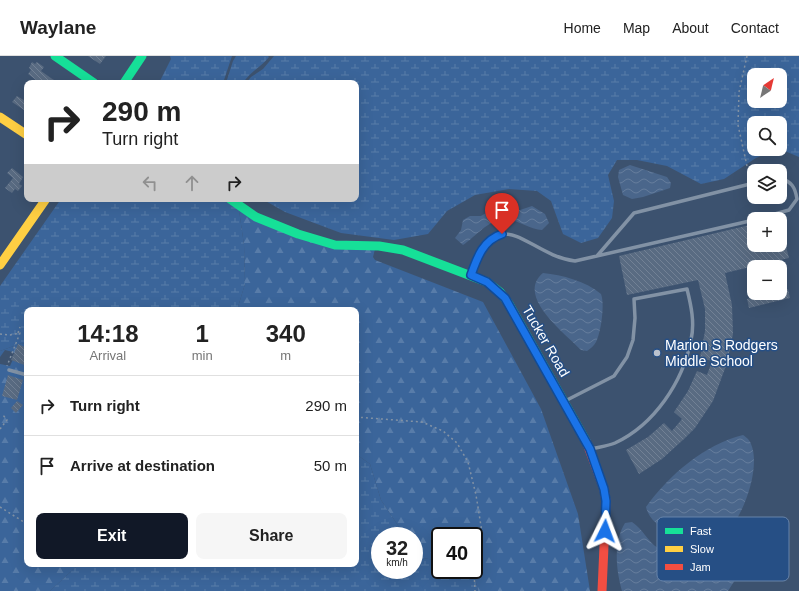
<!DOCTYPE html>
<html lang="en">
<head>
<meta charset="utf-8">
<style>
	body { margin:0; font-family:Helvetica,sans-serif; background:#f6f6f6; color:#222; height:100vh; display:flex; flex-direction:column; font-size:15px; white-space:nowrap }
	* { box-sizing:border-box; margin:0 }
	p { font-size:13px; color:#767676 }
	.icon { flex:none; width:22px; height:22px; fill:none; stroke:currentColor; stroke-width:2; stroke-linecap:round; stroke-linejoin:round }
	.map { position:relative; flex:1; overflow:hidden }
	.side { position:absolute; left:24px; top:251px; width:335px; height:260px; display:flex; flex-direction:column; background:#fff; border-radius:8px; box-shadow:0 4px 16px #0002 }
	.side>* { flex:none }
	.banner { position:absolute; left:24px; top:24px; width:335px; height:122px; border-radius:8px; box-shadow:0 4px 16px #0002; background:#fff; color:#222; overflow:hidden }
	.needle { width:26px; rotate:35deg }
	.buttons { position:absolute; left:747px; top:12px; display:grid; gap:8px }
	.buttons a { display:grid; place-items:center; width:40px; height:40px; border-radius:8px; background:#fff; box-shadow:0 4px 16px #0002; font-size:20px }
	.speed { position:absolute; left:371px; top:471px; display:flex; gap:8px; font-size:20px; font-weight:700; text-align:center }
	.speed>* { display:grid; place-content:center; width:52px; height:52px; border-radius:50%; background:#fff; box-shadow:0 4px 16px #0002; line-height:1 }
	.speed small { font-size:10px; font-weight:400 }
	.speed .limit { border:2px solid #111; border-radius:6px; background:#fff; color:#111 }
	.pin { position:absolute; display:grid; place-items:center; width:34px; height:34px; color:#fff; margin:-41px -17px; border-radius:50% 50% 50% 0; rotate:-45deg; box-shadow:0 0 4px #0007 }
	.pin .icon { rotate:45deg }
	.me { position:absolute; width:44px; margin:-22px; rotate:3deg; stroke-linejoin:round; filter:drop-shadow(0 0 3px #0008) }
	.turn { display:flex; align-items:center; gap:14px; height:84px; padding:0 12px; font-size:18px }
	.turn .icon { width:52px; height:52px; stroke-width:2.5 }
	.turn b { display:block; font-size:28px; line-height:34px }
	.lanes { display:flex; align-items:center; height:38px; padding:0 12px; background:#0003; justify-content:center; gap:20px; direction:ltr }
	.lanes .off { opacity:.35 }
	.eta { display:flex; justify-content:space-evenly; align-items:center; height:68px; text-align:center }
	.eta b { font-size:24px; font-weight:600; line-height:28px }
	.button { display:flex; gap:8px; margin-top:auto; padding:8px 12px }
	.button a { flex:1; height:46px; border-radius:8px; background:#111827; color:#fff; font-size:16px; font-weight:600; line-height:46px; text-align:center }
	.button a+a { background:#f6f6f6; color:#222 }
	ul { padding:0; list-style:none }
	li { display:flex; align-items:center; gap:12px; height:60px; padding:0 12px; border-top:1px solid #e0e0e0 }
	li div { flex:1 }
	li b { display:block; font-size:15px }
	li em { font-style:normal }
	header { display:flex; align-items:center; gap:24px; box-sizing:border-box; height:56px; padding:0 20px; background:#fff; border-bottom:1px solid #e0e0e0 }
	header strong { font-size:19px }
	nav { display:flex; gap:22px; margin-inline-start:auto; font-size:14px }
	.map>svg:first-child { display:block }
</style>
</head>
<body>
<header>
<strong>Waylane</strong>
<nav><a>Home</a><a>Map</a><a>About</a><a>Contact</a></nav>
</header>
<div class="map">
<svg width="799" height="535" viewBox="0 0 799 535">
	<defs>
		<pattern id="forest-firs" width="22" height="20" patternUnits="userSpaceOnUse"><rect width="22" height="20" fill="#3b659a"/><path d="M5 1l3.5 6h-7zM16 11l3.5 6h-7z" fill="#587ca9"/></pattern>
		<pattern id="wetland-marsh" width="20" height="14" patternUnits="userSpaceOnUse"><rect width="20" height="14" fill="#3b659a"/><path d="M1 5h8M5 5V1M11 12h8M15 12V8" fill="none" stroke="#587ca9"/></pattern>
		<pattern id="water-waves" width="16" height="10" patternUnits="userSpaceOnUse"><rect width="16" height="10" fill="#4a668b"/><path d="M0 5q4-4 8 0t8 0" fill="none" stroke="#657d9c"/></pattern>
		<pattern id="building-back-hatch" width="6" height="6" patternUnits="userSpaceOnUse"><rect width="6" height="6" fill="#596b82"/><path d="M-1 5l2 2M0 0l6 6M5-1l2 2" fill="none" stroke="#728195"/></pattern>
	</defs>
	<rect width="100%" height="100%" fill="#3c526f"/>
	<path fill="url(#forest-firs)" d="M239,154L296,182L375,193L373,201L375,204L483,246L541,353L578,458L590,535H478L473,514L474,480H440V505L423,502L414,492V480H405L381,444L370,408L356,398V254H237L245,228L244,189Z
		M22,287L27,289V508H79L50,535H0V308L10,310L15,299L13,296L5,294L0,301V295Z"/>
	<path fill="url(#wetland-marsh)" fill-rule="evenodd" d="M170,0H232L223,27H159L171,3Z
		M236,0H268L269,1C261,11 250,16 243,27H226L233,5Z
		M274,0H799V101L780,93V67H754V93H776L756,102L724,123L701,128L667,110L637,104H617L608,119L614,145L612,162L598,182L581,187L563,178L551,145L537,135L509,133L475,139L447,155L428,178L394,184L341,177L285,156L262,143H356V27H246L251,21L263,13ZM754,19H780V45H754Z
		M61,143H222L239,154L244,189L245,228L237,254H27V289L22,287L0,295V230Z
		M356,398L370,408L381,444L405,480H380V514H414V492L423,502L440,505V514H473L478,535H50L79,508H356Z"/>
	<path fill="url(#water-waves)" d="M630,109L667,121L671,127L670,132L643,141L632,143L623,139L618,121L619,114Z
		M532,150L545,158L549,167L542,174C531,173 522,167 512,164C492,158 477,180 463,189L455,182L461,174L463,164L470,160H481L486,157L497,154L517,155Z
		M543,217C562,219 586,225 601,238C605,248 601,276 596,286C594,290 590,293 587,295L581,294C565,277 515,240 543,217Z
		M743,379C746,381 750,384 751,388C761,411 744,460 726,477C718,485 699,486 688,484C682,483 676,478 671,476C659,470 649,464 646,451C670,418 704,389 743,379Z
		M632,466C643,473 648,486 658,492C672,500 692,504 708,503C721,502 723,497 738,501L742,513L728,535H622C616,514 613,486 625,467Z"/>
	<path fill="url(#building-back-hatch)" d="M88,0H106L100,8Z
		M32,6L35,8L37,6L44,11L41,15L58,27H40L28,18L31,14L29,12Z
		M17,40L27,46V56L12,46Z
		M12,112L23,121L19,128L22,130L18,135L15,133L12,137L5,132L13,122L7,117Z
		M754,168V189H780V175H782L789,202L725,217L732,249L733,278L727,307L713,345L695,372L684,383L662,403L639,418L626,394L648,381L664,367L672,375L682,363L674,356L688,335L697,315L707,319L712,305L700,302L705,275V253L698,224L627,239L619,200Z
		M780,223H782L785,234L788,233L790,242L749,252L747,243L751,242L748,228L754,227V237H780Z
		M18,288L27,292V310L11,304Z
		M8,319L23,324L17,344L2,340Z
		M17,345L23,349L16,357L11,352Z"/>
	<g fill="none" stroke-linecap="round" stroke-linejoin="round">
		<path stroke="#8292a5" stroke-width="1.5" stroke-dasharray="2 3" stroke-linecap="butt" d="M747,110L738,69L739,36L747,0
			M18,277L20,271
			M0,278L10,279L20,277L7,310
			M356,361L422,366L443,375L457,387L468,406L476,439L482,476L474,496
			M0,373L7,364L3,359
			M0,451L27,468
			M474,514L475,535"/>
		<path stroke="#8292a5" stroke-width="3.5" d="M757,163L789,154L797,143C795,131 792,126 780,122
			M597,200L634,157L754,127
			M471,218C500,140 526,199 575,205L754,164
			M9,314L27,319
			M565,345L614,320L627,301L633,284L635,262L634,243L687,233C691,249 695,267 691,284C683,326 654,369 615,387C608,390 599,391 591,393"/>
		<path stroke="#16e098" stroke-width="9" d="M55,0L94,27
			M124,27L142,0
			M230,143L256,161L298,178L335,189L379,190L403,194L487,226L500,236L509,248L586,385"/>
		<path stroke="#ffcf43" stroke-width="9" d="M0,61L27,79
			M0,209L46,143"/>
		<path stroke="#f24e42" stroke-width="9" d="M586,385L604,433L606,445L602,535"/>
	</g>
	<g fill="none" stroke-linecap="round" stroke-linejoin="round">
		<g stroke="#114b97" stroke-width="10">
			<path id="route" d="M502,178C483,184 477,202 471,219L487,226L505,242L590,393L604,433L606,445L605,475"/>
		</g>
		<use href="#route" stroke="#1a73e8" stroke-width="7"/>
	</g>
	<circle fill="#bbc2cd" stroke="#264f85" stroke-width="1.5" cx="657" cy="297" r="4"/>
	<g text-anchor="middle" stroke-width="3" stroke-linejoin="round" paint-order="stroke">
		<g font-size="14" fill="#fff" stroke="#264f85">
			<text transform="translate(546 285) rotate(60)" y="5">Tucker Road</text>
		</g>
		<g font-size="14" fill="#fff" stroke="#264f85" text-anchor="start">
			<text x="665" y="294">Marion S Rodgers<tspan x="665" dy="16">Middle School</tspan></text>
		</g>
	</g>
	<rect x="657" y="461" width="132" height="64" rx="6" fill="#264f85" stroke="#6784aa" stroke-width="1"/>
	<rect x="665" y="472" width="18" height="6" fill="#16e098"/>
	<rect x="665" y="490" width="18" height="6" fill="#ffcf43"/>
	<rect x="665" y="508" width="18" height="6" fill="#f24e42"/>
	<g font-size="11" fill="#fff">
		<text x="690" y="479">Fast</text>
		<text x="690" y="497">Slow</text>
		<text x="690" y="515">Jam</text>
	</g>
</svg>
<div class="buttons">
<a><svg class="needle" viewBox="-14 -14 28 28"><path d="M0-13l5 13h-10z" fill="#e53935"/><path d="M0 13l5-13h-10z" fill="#767676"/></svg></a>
<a><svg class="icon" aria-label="search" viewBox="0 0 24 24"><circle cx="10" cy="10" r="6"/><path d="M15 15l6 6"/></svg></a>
<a><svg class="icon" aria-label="layers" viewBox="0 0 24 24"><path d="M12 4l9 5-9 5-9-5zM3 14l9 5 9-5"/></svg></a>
<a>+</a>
<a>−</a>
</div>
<div class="speed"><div>32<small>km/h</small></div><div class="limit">40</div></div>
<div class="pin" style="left:502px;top:178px;background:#d93025"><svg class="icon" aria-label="arrive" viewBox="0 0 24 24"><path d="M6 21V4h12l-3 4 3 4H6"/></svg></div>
<svg class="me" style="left:605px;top:475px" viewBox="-20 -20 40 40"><path d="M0-17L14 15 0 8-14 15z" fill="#1a73e8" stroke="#fff" stroke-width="4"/></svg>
<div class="banner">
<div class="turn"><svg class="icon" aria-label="right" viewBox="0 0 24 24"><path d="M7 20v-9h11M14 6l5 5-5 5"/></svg><div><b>290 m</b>Turn right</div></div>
<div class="lanes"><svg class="icon off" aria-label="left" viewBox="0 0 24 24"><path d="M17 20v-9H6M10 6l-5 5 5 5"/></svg><svg class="icon off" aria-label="ahead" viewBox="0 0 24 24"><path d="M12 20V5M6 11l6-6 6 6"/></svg><svg class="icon" aria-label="right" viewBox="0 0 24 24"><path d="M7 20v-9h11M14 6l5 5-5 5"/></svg></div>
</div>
<section class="side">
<div class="eta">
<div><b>14:18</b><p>Arrival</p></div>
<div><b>1</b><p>min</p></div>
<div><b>340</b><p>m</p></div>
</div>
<ul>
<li><svg class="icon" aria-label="right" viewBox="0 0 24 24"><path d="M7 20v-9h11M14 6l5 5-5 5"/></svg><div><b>Turn right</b></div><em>290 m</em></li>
<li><svg class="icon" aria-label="arrive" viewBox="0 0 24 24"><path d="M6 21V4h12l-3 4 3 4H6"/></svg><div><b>Arrive at destination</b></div><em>50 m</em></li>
</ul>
<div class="button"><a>Exit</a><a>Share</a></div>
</section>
</div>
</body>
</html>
